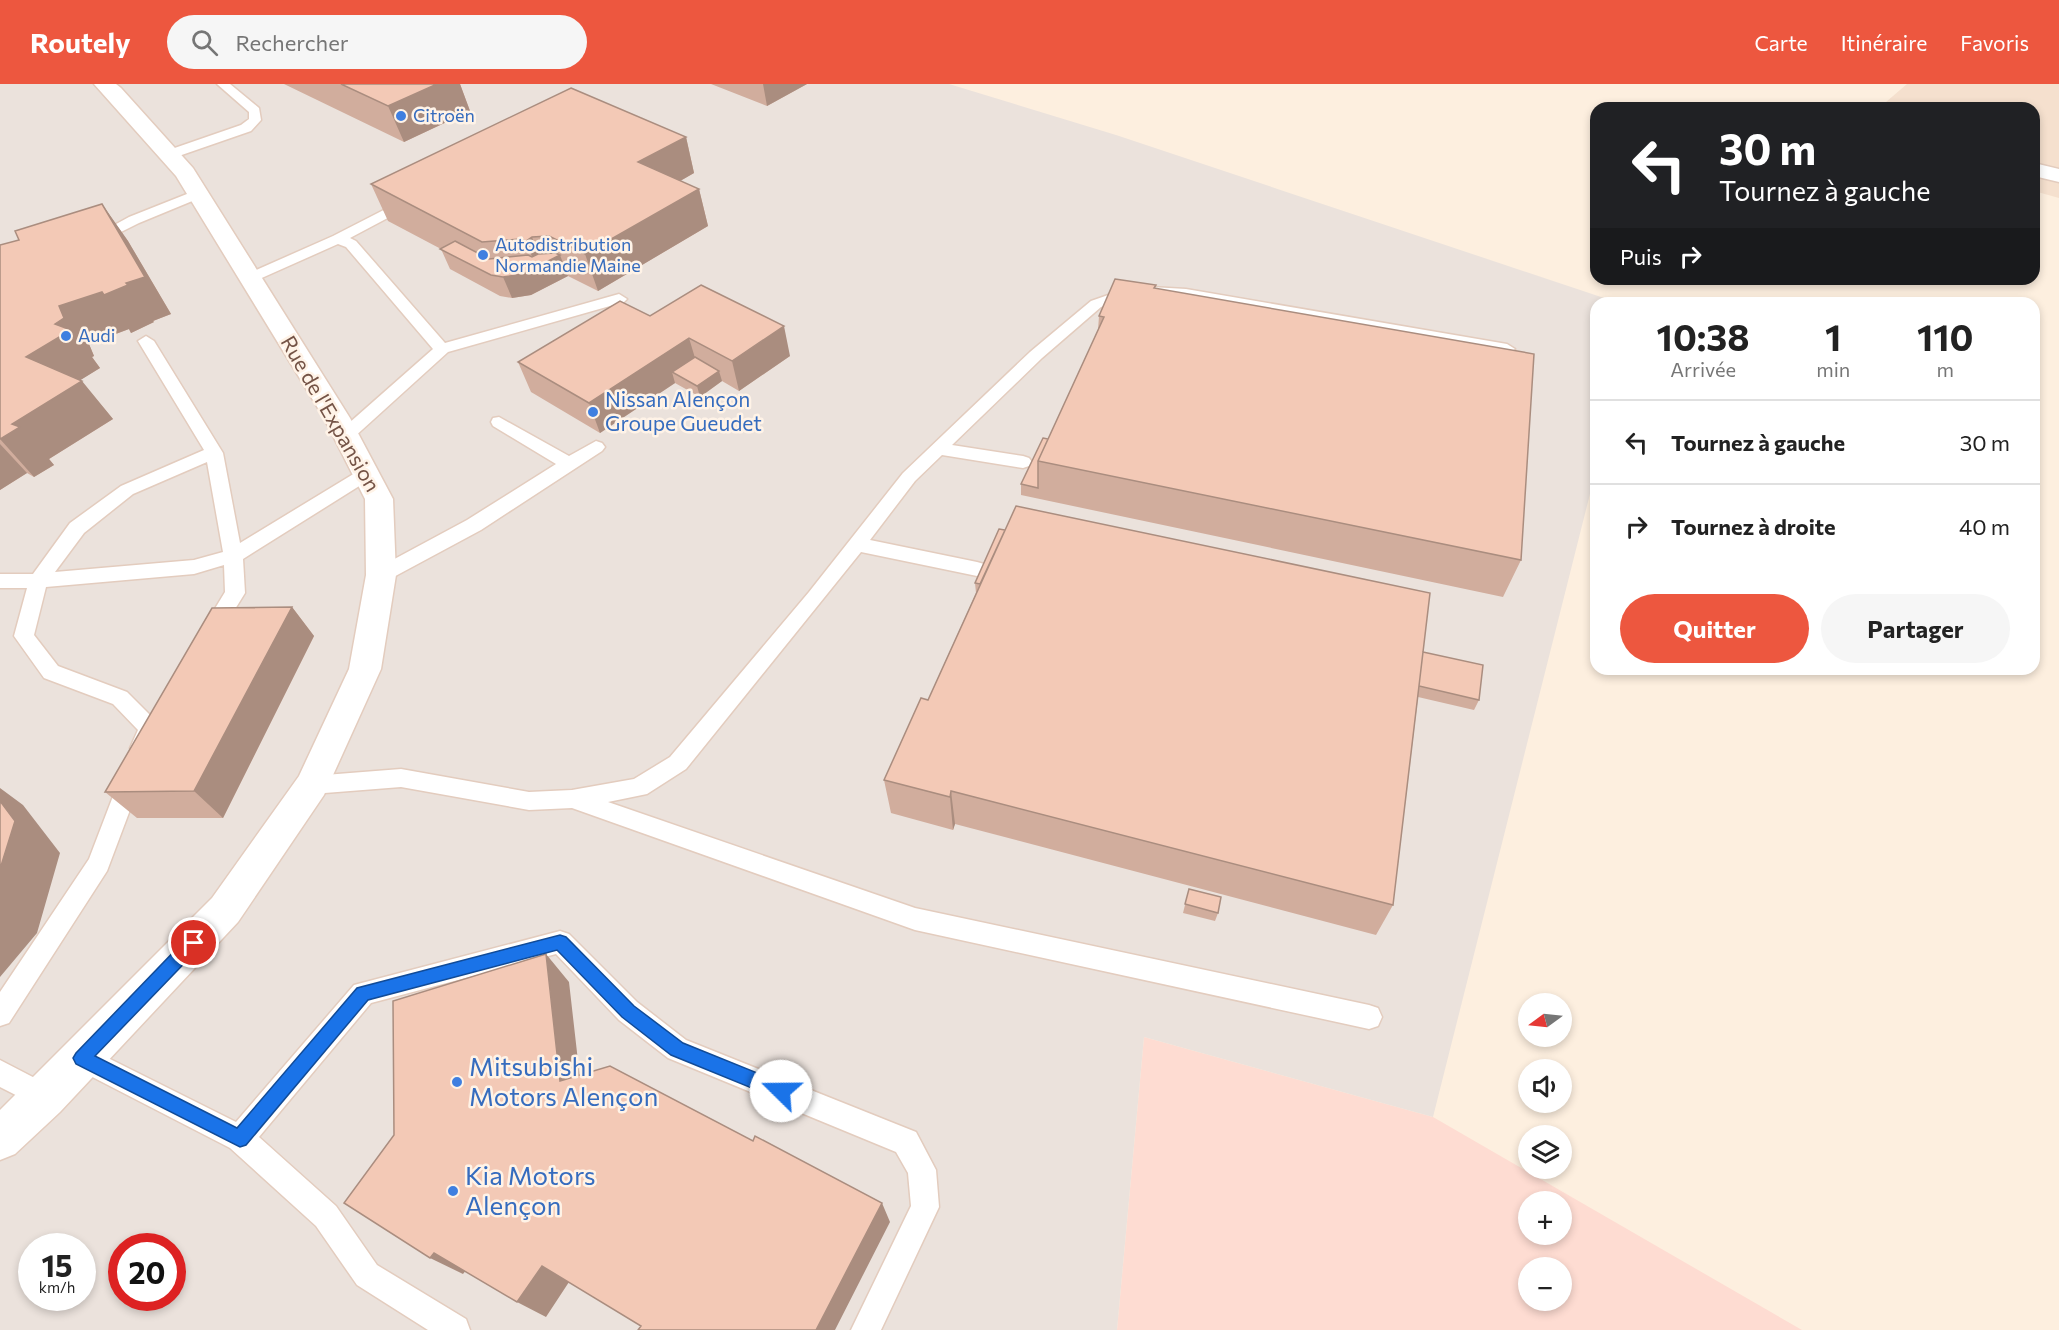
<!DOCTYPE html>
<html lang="fr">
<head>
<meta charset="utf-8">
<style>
	body { margin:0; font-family:Commissioner,sans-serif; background:#f6f6f6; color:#222; height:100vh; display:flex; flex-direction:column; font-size:22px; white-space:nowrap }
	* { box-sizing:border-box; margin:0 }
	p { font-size:20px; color:#767676 }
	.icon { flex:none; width:33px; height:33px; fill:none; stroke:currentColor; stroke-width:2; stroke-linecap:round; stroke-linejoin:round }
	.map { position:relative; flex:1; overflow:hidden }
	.sheet { position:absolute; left:1590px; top:213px; width:450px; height:378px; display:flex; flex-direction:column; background:#fff; border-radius:18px; box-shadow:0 3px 9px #0003 }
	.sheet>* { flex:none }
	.top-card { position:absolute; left:1590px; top:18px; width:450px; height:183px; border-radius:18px; box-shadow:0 3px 9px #0003; background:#202124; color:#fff; overflow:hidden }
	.needle { width:39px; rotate:255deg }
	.buttons { position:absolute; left:1518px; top:909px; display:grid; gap:12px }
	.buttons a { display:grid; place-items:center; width:54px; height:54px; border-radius:50%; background:#fff; box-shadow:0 3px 9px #0003; font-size:30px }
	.speed { position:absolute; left:18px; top:1149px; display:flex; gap:12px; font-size:30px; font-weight:700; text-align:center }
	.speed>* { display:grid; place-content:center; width:78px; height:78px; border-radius:50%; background:#fff; box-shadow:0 3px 9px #0003; line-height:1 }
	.speed small { font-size:15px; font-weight:400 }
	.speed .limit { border:9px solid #d22; background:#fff; color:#111 }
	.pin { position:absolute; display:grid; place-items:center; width:51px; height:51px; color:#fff; margin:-26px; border:3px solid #fff; border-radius:50%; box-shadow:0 2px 6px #0007 }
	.me { position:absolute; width:66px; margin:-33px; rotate:292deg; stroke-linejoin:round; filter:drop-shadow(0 0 4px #0008) }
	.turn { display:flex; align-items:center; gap:21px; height:126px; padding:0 30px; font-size:27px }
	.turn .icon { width:78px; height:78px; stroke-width:2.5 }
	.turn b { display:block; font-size:42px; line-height:51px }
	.then { display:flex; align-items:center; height:57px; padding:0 30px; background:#0003; gap:12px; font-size:22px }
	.eta { display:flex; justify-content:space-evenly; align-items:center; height:102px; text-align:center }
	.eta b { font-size:36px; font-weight:700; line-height:42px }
	.cta { display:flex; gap:12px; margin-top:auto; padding:12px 30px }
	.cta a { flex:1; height:69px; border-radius:36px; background:#ed573f; color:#fff; font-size:24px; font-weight:700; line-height:69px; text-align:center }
	.cta a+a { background:#f6f6f6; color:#222 }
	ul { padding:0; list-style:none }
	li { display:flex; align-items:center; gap:18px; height:84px; padding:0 30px; border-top:2px solid #e0e0e0 }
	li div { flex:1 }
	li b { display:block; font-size:22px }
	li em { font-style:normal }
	header { display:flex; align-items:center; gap:36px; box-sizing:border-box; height:84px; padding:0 30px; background:#ed573f; color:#fff }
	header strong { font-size:28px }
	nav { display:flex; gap:33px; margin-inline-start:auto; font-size:21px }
	.search { width:420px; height:54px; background:#f6f6f6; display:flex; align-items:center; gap:15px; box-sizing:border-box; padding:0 21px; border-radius:33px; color:#767676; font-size:22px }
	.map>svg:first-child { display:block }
</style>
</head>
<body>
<header>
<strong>Routely</strong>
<div class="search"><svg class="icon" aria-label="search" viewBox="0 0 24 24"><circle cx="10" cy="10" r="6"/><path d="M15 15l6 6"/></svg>Rechercher</div>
<nav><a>Carte</a><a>Itinéraire</a><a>Favoris</a></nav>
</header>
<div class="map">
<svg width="2059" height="1246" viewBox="0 0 2059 1246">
	<rect width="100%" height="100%" fill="#fdefdf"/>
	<path fill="#f5e0ce" d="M1907,0H2059V114L2034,107V24H1879Z"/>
	<path fill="#fedcd2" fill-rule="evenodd" d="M1144,953L1433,1033L1802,1246H1117ZM1528,1118H1562V1150H1528ZM1528,1184H1562V1216H1528Z"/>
	<path fill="#ebe2dc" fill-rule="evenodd" d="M0,0H949L1116,51L1619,219H1596V386L1433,1033L1144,953L1117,1246H0ZM32,1162H82V1214H32ZM122,1162H172V1214H122Z"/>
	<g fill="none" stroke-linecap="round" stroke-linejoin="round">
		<g stroke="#e3ccbe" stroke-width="3">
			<path id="service" d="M217,0H230L259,24L261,36L251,47L173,74H163L161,71L163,68L241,41L249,35V28Z
				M197,106L204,110L202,113L139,139L99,159L94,160L87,156L129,133Z
				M409,113L416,117L414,120L350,154L356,157L445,259L619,210L627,215L624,218L448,268L352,355H340L337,351L340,347L433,265L346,163L338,160L255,197L250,198L243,194L245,191L333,152Z
				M1134,202L1186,205L1507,260L1515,265L1507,270L1186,215L1135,212L1101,223L1042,274L952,361L1023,372L1029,374L1032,378L1029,382L1023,384L942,371L915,397L870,456L977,478L984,480L987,485L984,490L977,492L861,468L686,685L647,710L608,718L915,824L1369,921L1378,924L1382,933L1378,942L1369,945L915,846L572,724L529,726L401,703L312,710L304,708L301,701L304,694L312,692L401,685L529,708L572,706L634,695L670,673L809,508L903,389L1030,268L1091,217Z
				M146,252L154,257L223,369L240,459L360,386H372L375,390L372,394L243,475L245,509L219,551L212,554L205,551L202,546L225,508L224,481L194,490L46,503L34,551L58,582L127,608L157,638L160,644L149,670L141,673L133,670L130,664L138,646L113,620L44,594L14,552L27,504H0V490H33L70,439L121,402L204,366L138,257ZM207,378L223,468L194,476L55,488L84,449L133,410Z
				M499,333L569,372L596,357L602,359L605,363L602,367L481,446L388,496L381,498L374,496L371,491L374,486L467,436L556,380L493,342L491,338L493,334Z
				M131,685L139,687L142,694L107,787L9,939L0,942V908L89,775L120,694L123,687Z
				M560,847L569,850L637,918L686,956L916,1048L936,1086L939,1123L881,1246H851L911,1122L908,1089L896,1068L668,974L619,936L556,870L371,919L259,1053L336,1122L377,1181L466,1235L470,1246H428L357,1201L316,1142L230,1064L73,983L69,974L73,965L82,961L236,1038L354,901Z
				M0,976L54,1004L58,1013L54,1022L45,1026L0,1003Z"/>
		</g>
		<g stroke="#e3ccbe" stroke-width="3">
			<path id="minor" d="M94,0H116L121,4L193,84L350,334L393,415L396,491L381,585L324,711L238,838L60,1028L15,1070L0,1076V1026L212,814L299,692L349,585L366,491L365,415L324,334L176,92Z
				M2034,79L2059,85V98L2034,92Z"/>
		</g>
		<use href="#service" fill="#fff" fill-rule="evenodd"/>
		<use href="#minor" fill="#fff" fill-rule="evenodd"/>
	</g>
	<path fill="#d1ad9d" d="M284,0H460L470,27L404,58Z
		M711,0H807L767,22Z
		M686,53L694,89L680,97L699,105L708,142L598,207L568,192L531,211L512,214L500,212L450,185L441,165L388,137L371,100Z
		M102,120L128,157L171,230L153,237L154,238L131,249L129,245L89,260L94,272L92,273L100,284L80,296L113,335L49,375L54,381L34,393L27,389L0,406V161L19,156Z
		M1155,205L1521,476L1503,513L1021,411V400L1048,355L1098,246L1099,232Z
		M650,232L790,272L739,307L722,297L700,313L675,299L600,349L531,308L518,278Z
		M975,499L1423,569L1479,616L1474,626L1418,613L1393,821L1376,851L955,740L953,746L891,729L884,696L928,616L976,509Z
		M292,523L314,552L223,734H137L105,708Z
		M1189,805L1218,829L1215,837L1183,829Z"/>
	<path fill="#aa8d7f" d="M429,0H460L470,27L404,58L388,22Z
		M763,0H807L767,22Z
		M686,53L694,89L649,115L638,78Z
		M699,105L708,142L598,207L585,170Z
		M102,120L128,157L171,230L153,237L154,238L131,249L129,245L89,260L94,272L92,273L100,284L58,310L26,273L55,240L59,222Z
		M532,153L542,180L560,171L568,192L531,211L512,214L503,193L536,183L526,157Z
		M784,242L790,272L739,307L732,277Z
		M689,254L698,284L672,288L675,299L600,349L589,319Z
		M719,287L722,297L700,313L697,302Z
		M82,297L113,335L49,375L54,381L34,393L0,355L12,340Z
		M0,360L27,389L0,406Z
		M292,523L314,552L223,734L194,707Z
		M0,704L23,721L60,769L37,849L0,893Z
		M951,707L955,740L953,746L950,713Z
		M546,870L569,898L583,1021L560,997Z
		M882,1119L890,1138L835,1246H816Z
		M434,1169L467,1185L463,1190L430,1174Z
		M542,1182L569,1198L546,1233L517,1218Z"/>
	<path fill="#f3c9b6" stroke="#aa8d7f" stroke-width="1.5" d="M341,0H437L388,22Z
		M571,4L686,53L638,78L699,105L585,170L549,152L532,153L526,157L521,155L482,158L371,100Z
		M102,120L145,193L126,199L128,201L104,211L102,208L59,222L64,234L55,240L71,246L26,273L82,297L12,340L20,343L0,355V161L19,156L15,147Z
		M455,157L489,175L528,171L532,173L538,170L555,169L560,171L523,190L503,193L491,191L440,165Z
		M1115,195L1156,201L1154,204L1534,270L1521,476L1038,377L1104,233L1099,232Z
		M701,201L784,242L732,277L689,254L589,319L518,278L620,217L650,232Z
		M695,273L719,287L697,302L672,288Z
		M1043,354L1048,355L1038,377V404L1021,400Z
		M1016,422L1430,509L1393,821L951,707L950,713L884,696L921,614L928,616Z
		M999,445L1005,446L980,500L975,499Z
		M292,523L194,707L105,708L212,524Z
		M1423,568L1483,581L1479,616L1419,602Z
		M0,717L15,737L0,785Z
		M1189,805L1221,813L1218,829L1185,820Z
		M546,870L560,997L610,982L753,1057L755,1052L882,1119L816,1246H638L641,1242L542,1182L517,1218L434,1169L430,1174L344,1119L394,1051L393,917Z"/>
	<path fill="#1a73e8" stroke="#114b97" stroke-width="1.5" d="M194,851L199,853L201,859L199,864L95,972L237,1044L357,904L560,851L566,853L634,922L683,959L787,1001L790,1007L787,1013L781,1016L671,971L622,933L557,866L368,916L246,1061L240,1063L76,980L73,974L76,969L188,853Z"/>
	<g fill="#3f7fe0" stroke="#fff3e7" stroke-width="2">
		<circle cx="401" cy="32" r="6"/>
		<circle cx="483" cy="171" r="6"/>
		<circle cx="66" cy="252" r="6"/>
		<circle cx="593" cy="328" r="6"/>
		<circle cx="457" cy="998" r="6"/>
		<circle cx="453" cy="1107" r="6"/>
	</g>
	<g text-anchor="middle" stroke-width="5" stroke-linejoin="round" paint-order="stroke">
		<g font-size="18" fill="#366cbe" stroke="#fff3e7" text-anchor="start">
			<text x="413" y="38">Citroën</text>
			<text x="495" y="167">Autodistribution<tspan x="495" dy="21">Normandie Maine</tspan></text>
			<text x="78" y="258">Audi</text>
		</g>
		<g font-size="21" fill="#366cbe" stroke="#fff3e7" text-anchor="start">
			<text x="605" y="323">Nissan Alençon<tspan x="605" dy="24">Groupe Gueudet</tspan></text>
		</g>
		<g font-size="21" fill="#745346" stroke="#fff3e7">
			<text transform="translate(330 330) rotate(60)" y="7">Rue de l'Expansion</text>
		</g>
		<g font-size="26" fill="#366cbe" stroke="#fff3e7" text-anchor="start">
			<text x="469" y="992">Mitsubishi<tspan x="469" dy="30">Motors Alençon</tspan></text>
			<text x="465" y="1101">Kia Motors<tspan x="465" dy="30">Alençon</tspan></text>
		</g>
	</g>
</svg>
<div class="buttons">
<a><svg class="needle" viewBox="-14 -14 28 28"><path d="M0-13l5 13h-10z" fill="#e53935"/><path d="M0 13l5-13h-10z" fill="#767676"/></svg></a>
<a><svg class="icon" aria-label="sound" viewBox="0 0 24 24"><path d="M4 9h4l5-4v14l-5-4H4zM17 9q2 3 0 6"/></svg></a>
<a><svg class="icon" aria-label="layers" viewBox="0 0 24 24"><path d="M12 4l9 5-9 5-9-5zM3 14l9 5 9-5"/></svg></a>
<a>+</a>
<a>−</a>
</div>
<div class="speed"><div>15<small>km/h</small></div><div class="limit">20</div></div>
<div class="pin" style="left:194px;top:859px;background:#d93025"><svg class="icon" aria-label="arrive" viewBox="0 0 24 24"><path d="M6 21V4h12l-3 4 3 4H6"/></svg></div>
<svg class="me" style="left:781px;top:1007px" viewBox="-20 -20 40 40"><circle r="19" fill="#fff"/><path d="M0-13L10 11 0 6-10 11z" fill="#1a73e8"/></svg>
<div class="top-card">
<div class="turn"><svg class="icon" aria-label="left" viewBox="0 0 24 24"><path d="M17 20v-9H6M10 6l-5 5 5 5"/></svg><div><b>30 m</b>Tournez à gauche</div></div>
<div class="then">Puis<svg class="icon" aria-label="right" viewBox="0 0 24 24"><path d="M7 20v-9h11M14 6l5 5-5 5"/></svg></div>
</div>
<section class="sheet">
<div class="eta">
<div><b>10:38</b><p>Arrivée</p></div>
<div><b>1</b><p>min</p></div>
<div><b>110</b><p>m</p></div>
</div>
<ul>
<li><svg class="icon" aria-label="left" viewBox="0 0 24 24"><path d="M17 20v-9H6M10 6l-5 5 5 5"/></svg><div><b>Tournez à gauche</b></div><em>30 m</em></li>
<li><svg class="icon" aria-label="right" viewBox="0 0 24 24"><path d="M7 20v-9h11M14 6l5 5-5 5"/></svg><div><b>Tournez à droite</b></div><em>40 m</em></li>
</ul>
<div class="cta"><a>Quitter</a><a>Partager</a></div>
</section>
</div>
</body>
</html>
